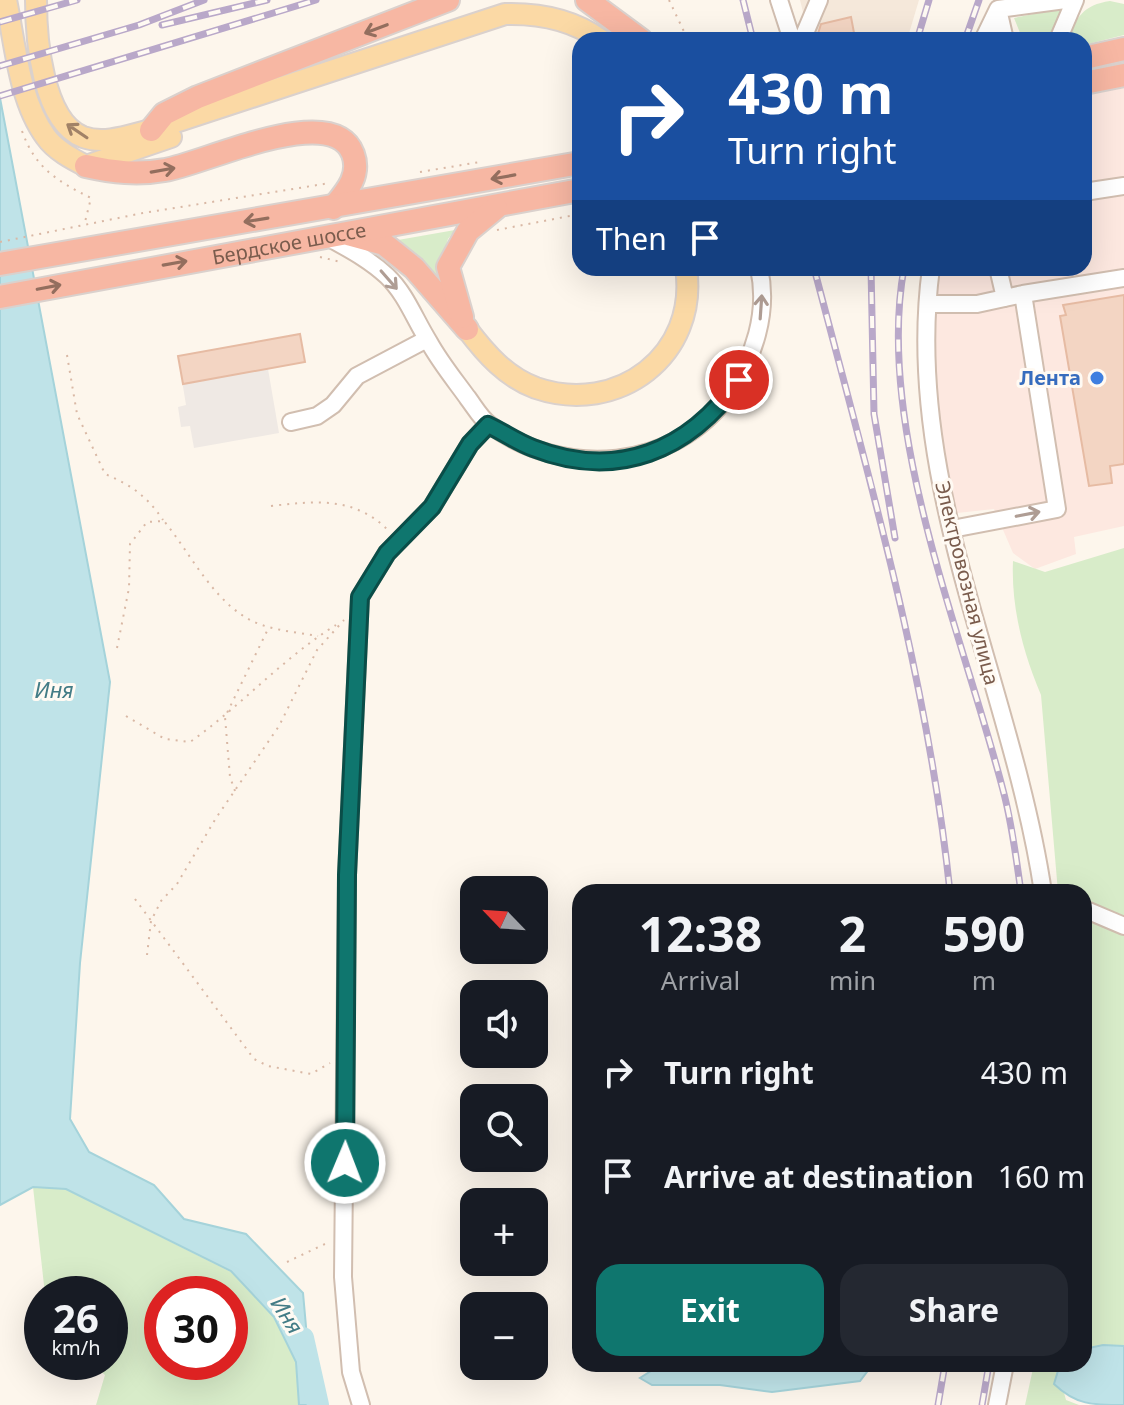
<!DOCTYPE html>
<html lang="en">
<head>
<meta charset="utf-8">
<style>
	body { margin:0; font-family:"Noto Sans",sans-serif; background:#242831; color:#f1f3f6; height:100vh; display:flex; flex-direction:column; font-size:30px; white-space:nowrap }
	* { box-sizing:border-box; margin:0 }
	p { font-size:26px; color:#9ea1a6 }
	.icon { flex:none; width:44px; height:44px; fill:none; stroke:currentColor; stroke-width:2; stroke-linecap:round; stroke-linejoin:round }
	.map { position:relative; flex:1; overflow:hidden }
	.drawer { position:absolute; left:572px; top:884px; width:520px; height:488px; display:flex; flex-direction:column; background:#171b24; border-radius:24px; box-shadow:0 8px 32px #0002 }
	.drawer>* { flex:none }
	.guide { position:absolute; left:572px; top:32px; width:520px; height:244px; border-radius:24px; box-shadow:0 8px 32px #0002; background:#1a4fa0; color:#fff; overflow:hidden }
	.needle { width:52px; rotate:295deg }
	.buttons { position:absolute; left:460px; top:876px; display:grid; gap:16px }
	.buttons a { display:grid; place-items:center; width:88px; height:88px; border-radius:16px; background:#171b24; box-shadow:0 8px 32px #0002; font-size:40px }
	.speed { position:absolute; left:24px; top:1276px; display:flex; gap:16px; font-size:40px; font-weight:700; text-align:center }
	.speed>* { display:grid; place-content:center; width:104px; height:104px; border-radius:50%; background:#171b24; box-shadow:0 8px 32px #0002; line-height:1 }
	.speed small { font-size:20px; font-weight:400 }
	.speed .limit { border:12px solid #d22; background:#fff; color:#111 }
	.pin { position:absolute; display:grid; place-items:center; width:68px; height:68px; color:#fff; margin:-34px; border:4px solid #fff; border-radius:50%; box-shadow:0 2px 8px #0007 }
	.me { position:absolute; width:88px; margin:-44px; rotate:1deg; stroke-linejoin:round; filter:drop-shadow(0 0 6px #0008) }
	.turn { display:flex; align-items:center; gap:28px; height:168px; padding:0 24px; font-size:36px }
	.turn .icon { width:104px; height:104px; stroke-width:2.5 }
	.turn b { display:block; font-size:56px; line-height:68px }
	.then { display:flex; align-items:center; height:76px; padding:0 24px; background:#0003; gap:16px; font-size:30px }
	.eta { display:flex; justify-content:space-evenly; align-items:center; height:136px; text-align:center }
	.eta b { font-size:48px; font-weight:700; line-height:56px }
	.button { display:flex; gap:16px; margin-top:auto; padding:16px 24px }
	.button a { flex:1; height:92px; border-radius:24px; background:#0f766e; color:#fff; font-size:32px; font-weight:700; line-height:92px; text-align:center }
	.button a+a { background:#242831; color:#f1f3f6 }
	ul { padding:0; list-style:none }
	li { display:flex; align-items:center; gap:24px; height:104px; padding:0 24px }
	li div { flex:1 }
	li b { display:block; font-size:30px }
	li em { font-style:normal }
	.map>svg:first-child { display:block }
</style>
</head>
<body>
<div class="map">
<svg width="1124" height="1405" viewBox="0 0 1124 1405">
	<rect width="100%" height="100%" fill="#fdf6ec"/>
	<path fill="#f5e8da" d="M800,0H919L907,40H810Z"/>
	<path fill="#fde8e0" d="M1124,77V526L1074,537L1076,554L1035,569L1013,553L994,509L948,514L928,367L931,268H1084V86Z"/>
	<path fill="#efe9e4" d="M300,334L305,362L268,369L279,433L194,448L190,426L181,427L178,407L186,405L178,356Z"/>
	<path fill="#d8ecc9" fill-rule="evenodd" d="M1110,1L1124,4V35L1084,45V40H1066C1077,17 1083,5 1110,1Z
		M1058,9L1061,12L1049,40H1023L1014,18Z
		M455,230L448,239L435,282L398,240Z
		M1124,548V1346L1084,1349V892H1058L1041,695C1023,653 1011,607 1013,561L1045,572Z
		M33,1187L66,1189L231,1272L274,1317L296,1362L299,1405H96L105,1375L90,1362H110V1294H45ZM162,1294H230V1362H162Z
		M1034,1364H1060L1057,1367L1066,1400L1079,1405H1025Z"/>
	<path fill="#bfe3e8" stroke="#a5d3da" stroke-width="2" d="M0,98L110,682L80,963L70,1119L89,1152L154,1185L184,1219L246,1234L303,1293L313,1405H299L296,1362L274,1317L231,1271L66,1189L33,1187L0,1205Z
		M1103,1345L1124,1346V1405C1092,1405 1076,1405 1054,1384L1060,1364H1084V1349Z
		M662,1364H873L860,1381L772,1392L720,1385H652L640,1378Z"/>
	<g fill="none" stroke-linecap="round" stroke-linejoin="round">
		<path stroke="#bfe3e8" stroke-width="22" d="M303,1338L318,1405"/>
	</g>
	<path fill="#f3d5c3" stroke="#e6bba3" stroke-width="2" d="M851,17L855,38L816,40L821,24Z
		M1124,295V464L1110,466L1112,483L1089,486L1060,316L1066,315L1063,305Z
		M300,334L305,362L183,384L178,356Z"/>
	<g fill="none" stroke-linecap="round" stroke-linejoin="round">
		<g stroke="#d1beb0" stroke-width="20">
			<path id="minor" d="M779,0L792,40
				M802,40L819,0
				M983,40L998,9
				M1005,40L998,9L1065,0
				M1058,40L1075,0
				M1084,192L1124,186
				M326,236C347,248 369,259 387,276C406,294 415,320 429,342C440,362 454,379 467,397C474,406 481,419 490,425C564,479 675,471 729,394C754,358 769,312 759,268
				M931,268C902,482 1012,685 1043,892
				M998,268L1005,298
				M1023,294L1124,278
				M929,304H977L1023,294L1057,509L952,529
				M291,422L317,416L333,405L357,376L427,339
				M1084,909L1124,926
				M361,1405L351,1372L343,1277L347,875L360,597L387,553L432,507L470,444L488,425
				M997,1405L1005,1364"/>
		</g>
		<g stroke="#dad1cd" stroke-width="24">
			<path id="major" d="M6,0C15,43 19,101 46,137C55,150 72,159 86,166L171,137
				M36,0C36,37 42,121 83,137C105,145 130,135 151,130L505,14C540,13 572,19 601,40
				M467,329C486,354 506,377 536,388C618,416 699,355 686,268"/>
		</g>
		<g stroke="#dad1cd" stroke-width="26">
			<g id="highway">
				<path d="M587,0L641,40"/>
				<path d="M1084,58L1124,49"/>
				<path d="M1084,83L1124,75"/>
				<path d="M151,130L164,114L198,97L448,0"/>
				<path d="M86,166C113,172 137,175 165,170C204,164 333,100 353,154C361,176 346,192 333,208"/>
				<path d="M351,235L384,244L414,268L467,329"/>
				<path d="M0,264L580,163"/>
				<path id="s1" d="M0,297L580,190"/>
				<path d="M462,317L448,267L468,231L496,208"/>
			</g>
		</g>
		<path stroke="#d9b8a5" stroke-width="2" stroke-dasharray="2 6" stroke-linecap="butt" d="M669,0L688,40
			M22,131C35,168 57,181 91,198L85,222
			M420,172L480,162
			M497,230L580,214
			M0,242L143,213L330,183
			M320,257L341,262
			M67,355L77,414L105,474C131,485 147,496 163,520
			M271,506C316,501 354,496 389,531
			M117,648L129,588L130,544L147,522L164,521C192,555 217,610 262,625C280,631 300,633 318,636
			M126,716L165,739L190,742C241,706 283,658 336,625
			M235,791L230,777L225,717L268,629
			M135,899L254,1059L268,1066L311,1074L330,1063
			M147,955L151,921L161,901L177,884L216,818L279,726L317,650L344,620
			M287,1262L327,1243"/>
		<use href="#minor" stroke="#fff" stroke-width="16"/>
		<use href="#major" stroke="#fbd9a5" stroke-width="20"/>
		<use href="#highway" stroke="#f7b7a3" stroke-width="22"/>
		<g stroke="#b9a8c9" stroke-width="7">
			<path id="rail" d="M743,0L753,40
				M0,22L77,0
				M162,25L267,0
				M917,40L929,0
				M965,40L979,0
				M0,66L139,25L204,0
				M0,96L316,0
				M814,268C868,474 928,680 950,892
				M871,268L874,414L895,538
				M904,268C875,428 963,635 1003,790C1012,823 1016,858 1021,892
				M938,1405L945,1364
				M982,1405L989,1364"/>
		</g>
		<use href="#rail" stroke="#fffaf3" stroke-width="4" stroke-dasharray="12" stroke-linecap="butt"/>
	</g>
	<defs><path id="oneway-shaft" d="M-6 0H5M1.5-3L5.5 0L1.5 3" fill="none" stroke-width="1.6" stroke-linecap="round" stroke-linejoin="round" transform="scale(2)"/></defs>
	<g stroke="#936e5e">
		<use href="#oneway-shaft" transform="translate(376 29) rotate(159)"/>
		<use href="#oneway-shaft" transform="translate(163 170) rotate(-10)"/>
		<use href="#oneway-shaft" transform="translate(503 177) rotate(170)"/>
		<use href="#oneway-shaft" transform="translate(256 220) rotate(171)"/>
		<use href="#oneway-shaft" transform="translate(175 263) rotate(-10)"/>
		<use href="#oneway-shaft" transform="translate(49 287) rotate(-11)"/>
	</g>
	<use stroke="#a18267" href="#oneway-shaft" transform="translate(77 131) rotate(-146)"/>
	<g stroke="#af9d94">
		<use href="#oneway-shaft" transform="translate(389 280) rotate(49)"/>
		<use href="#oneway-shaft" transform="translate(761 307) rotate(-86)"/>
		<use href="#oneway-shaft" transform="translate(1028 514) rotate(-11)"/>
	</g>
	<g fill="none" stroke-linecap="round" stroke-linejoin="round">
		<g stroke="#0a4d48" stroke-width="20">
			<path id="route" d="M345,1163L347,875L360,597L387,553L432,507L470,444L488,425C503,432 517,442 533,448C617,481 689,451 739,380"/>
		</g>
		<use href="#route" stroke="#0f766e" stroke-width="14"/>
	</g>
	<circle fill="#3f7fe0" stroke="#fffaf3" stroke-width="3" cx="1097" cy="378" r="8"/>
	<g text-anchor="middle" stroke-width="6" stroke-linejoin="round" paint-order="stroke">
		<g font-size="20" fill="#7a5c4d" stroke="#fffaf3">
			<text dy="7" stroke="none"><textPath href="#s1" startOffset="294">Бердское шоссе</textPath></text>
			<text transform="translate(967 583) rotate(76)" y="7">Электровозная улица</text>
		</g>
		<g font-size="20" font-weight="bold" fill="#366cbe" stroke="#fffaf3" text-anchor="end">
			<text x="1081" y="385">Лента</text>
		</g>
		<g font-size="22" font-style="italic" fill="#437c86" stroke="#fffaf3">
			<text x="54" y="698">Иня</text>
			<text transform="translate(287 1315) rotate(57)" y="8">Иня</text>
		</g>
	</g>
</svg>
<div class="buttons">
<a><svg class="needle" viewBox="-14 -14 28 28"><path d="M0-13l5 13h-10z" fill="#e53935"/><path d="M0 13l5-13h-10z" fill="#9ea1a6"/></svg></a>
<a><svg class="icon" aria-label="sound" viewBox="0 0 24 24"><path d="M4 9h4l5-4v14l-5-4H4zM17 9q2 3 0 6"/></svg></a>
<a><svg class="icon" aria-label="search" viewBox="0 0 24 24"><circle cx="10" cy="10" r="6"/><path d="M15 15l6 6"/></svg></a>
<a>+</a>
<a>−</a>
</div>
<div class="speed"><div>26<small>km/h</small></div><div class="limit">30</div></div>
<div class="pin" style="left:739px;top:380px;background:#d93025"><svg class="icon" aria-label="arrive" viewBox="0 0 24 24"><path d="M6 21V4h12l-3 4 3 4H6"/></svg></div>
<svg class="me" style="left:345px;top:1163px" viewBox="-20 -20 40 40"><circle r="17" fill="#0f766e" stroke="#fff" stroke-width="3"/><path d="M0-11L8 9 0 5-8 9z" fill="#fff"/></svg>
<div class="guide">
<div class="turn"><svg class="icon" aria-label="right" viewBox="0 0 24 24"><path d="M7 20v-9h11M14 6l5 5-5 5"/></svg><div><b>430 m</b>Turn right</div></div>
<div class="then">Then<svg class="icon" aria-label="arrive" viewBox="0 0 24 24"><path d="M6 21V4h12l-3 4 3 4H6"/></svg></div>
</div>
<section class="drawer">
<div class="eta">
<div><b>12:38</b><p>Arrival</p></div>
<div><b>2</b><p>min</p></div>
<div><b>590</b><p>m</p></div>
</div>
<ul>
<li><svg class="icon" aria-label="right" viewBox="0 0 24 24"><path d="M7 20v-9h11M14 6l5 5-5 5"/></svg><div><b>Turn right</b></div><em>430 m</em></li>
<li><svg class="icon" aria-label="arrive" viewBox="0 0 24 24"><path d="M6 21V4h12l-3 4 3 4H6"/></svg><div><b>Arrive at destination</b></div><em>160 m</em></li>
</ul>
<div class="button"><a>Exit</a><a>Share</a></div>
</section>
</div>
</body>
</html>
